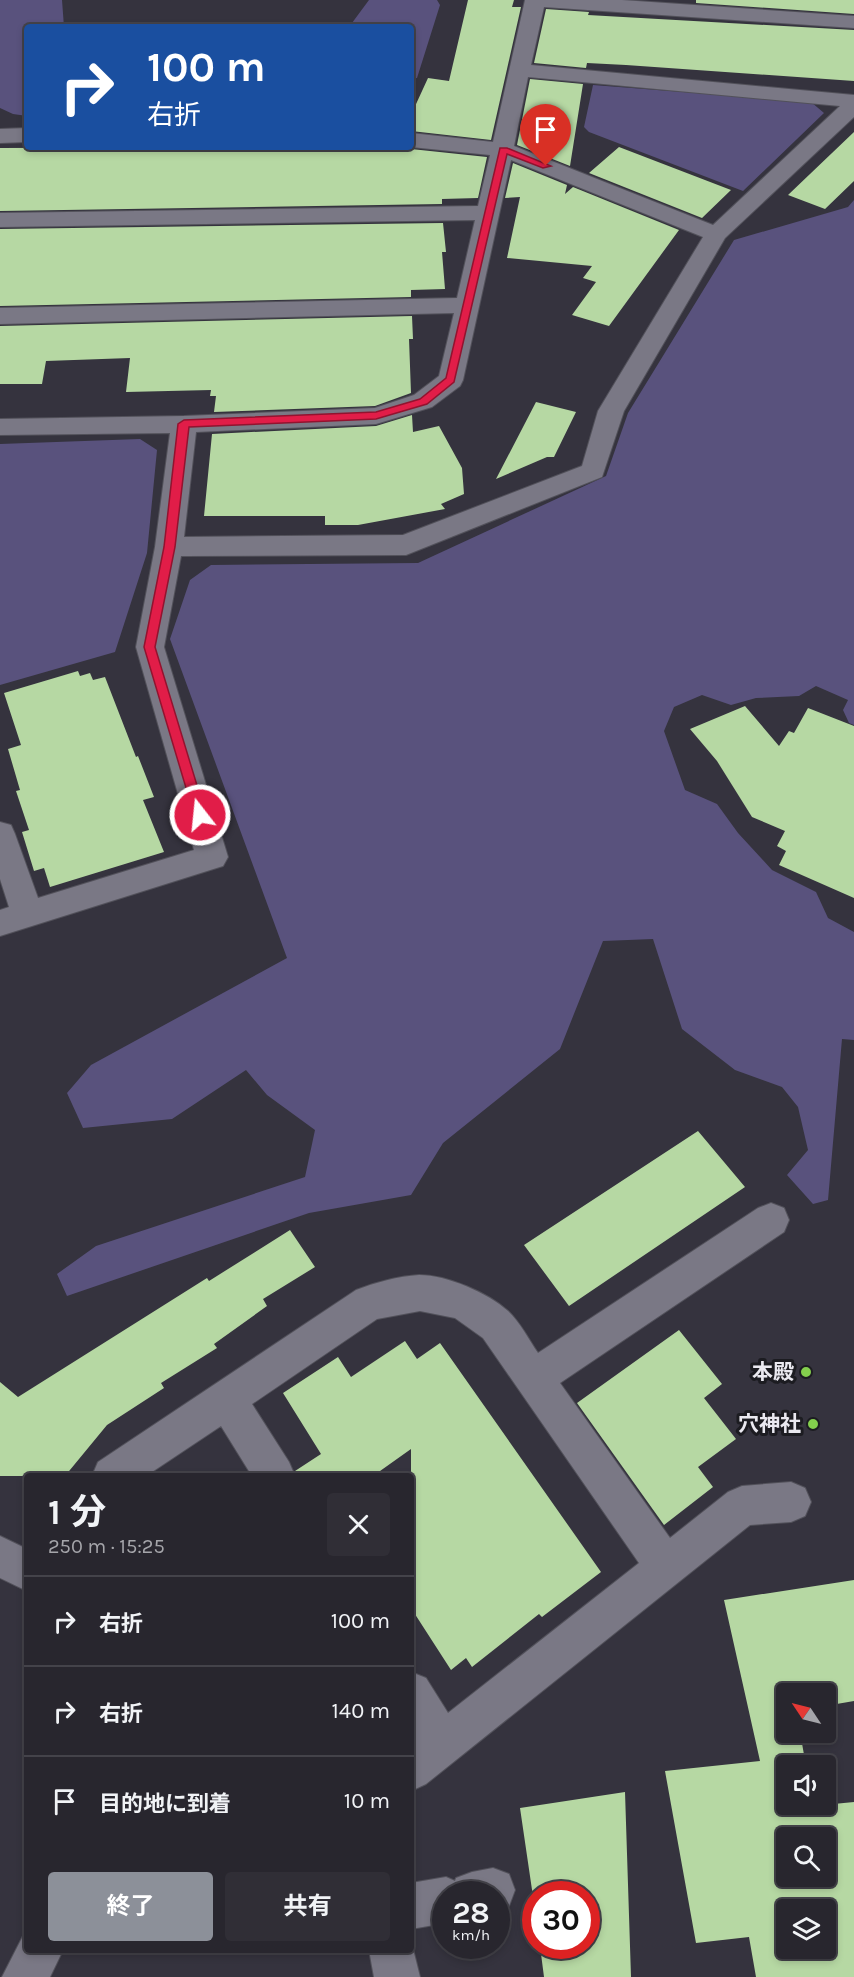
<!DOCTYPE html>
<html lang="ja">
<head>
<meta charset="utf-8">
<style>
	body { margin:0; font-family:Karla,"Noto Sans JP",sans-serif; background:#302e36; color:#f1f3f6; height:100vh; display:flex; flex-direction:column; font-size:22px; white-space:nowrap }
	* { box-sizing:border-box; margin:0 }
	p { font-size:20px; color:#a5a5aa }
	.icon { flex:none; width:33px; height:33px; fill:none; stroke:currentColor; stroke-width:2; stroke-linecap:round; stroke-linejoin:round }
	.map { position:relative; flex:1; overflow:hidden }
	.details { position:absolute; left:24px; top:1473px; width:390px; height:480px; display:flex; flex-direction:column; background:#28262e; border-radius:6px; box-shadow:0 3px 9px #0003,0 0 0 2px #44434a }
	.details>* { flex:none }
	.top-card { position:absolute; left:24px; top:24px; width:390px; height:126px; border-radius:6px; box-shadow:0 3px 9px #0003,0 0 0 2px #44434a; background:#1a4fa0; color:#fff; overflow:hidden }
	.needle { width:39px; rotate:305deg }
	.fabs { position:absolute; left:776px; top:1683px; display:grid; gap:12px }
	.fabs a { display:grid; place-items:center; width:60px; height:60px; border-radius:6px; background:#28262e; box-shadow:0 3px 9px #0003,0 0 0 2px #44434a; font-size:30px }
	.speed { position:absolute; left:432px; top:1881px; display:flex; gap:12px; font-size:30px; font-weight:700; text-align:center }
	.speed>* { display:grid; place-content:center; width:78px; height:78px; border-radius:50%; background:#28262e; box-shadow:0 3px 9px #0003,0 0 0 2px #44434a; line-height:1 }
	.speed small { font-size:15px; font-weight:400 }
	.speed .limit { border:9px solid #d22; background:#fff; color:#111 }
	.pin { position:absolute; display:grid; place-items:center; width:51px; height:51px; color:#fff; margin:-62px -26px; border-radius:50% 50% 50% 0; rotate:-45deg; box-shadow:0 0 6px #0007 }
	.pin .icon { rotate:45deg }
	.me { position:absolute; width:66px; margin:-33px; rotate:344deg; stroke-linejoin:round; filter:drop-shadow(0 0 4px #0008) }
	.turn { display:flex; align-items:center; gap:21px; height:126px; padding:0 24px; font-size:27px }
	.turn .icon { width:78px; height:78px; stroke-width:2.5 }
	.turn b { display:block; font-size:42px; line-height:51px }
	.round { display:grid; place-items:center; flex:none; width:63px; height:63px; border-radius:6px; background:#302e36 }
	.overview { display:flex; align-items:center; justify-content:space-between; height:102px; padding:0 24px }
	h1 { font-size:36px; font-weight:700; line-height:45px }
	.action { display:flex; gap:12px; margin-top:auto; padding:12px 24px }
	.action a { flex:1; height:69px; border-radius:6px; background:#8c9099; color:#fff; font-size:24px; font-weight:700; line-height:69px; text-align:center }
	.action a+a { background:#302e36; color:#f1f3f6 }
	ul { padding:0; list-style:none }
	li { display:flex; align-items:center; gap:18px; height:90px; padding:0 24px; border-top:2px solid #44434a }
	li div { flex:1 }
	li b { display:block; font-size:22px }
	li em { font-style:normal }
	.map>svg:first-child { display:block }
</style>
</head>
<body>
<div class="map">
<svg width="854" height="1977" viewBox="0 0 854 1977">
	<rect width="100%" height="100%" fill="#35333e"/>
	<path fill="#59527d" d="M0,0H62L64,27H27V116L13,114L0,108Z
		M369,0H437L440,5L417,78L411,79V27H349Z
		M593,85L811,102L824,113L743,191L589,132L584,127Z
		M854,200V725L849,723L843,710L848,700L816,686L799,696L756,698L731,705L702,695L674,707L664,731L685,790L717,804L738,833L772,870L816,892L828,918L854,932V1040L842,1039L828,1200L813,1204L787,1175L808,1150L798,1107L782,1087L735,1070L682,1029L653,939L603,941L560,1049L443,1143L411,1195L309,1213L67,1296L57,1274L96,1246L305,1177L315,1130L267,1095L246,1070L172,1119L83,1128L67,1093L91,1065L287,958L170,639L190,580L211,565L418,563L606,476L628,413L734,240L848,207Z
		M140,439L157,450L147,553L115,652L0,685V444Z"/>
	<path fill="#b6d8a3" fill-rule="evenodd" d="M468,0H514L512,7H521L491,140L411,131V115L428,78L449,81Z
		M696,0H854V14L696,3Z
		M546,9L589,12L588,15L854,30V81L626,65L587,63L586,68L534,63Z
		M530,79L583,84L570,166L517,145Z
		M854,132V181L825,209L788,195Z
		M409,147L411,149L487,157L478,198L442,199V204L0,211V148Z
		M619,147L731,190L702,218L589,173Z
		M513,163L567,185L565,194L573,187L679,230L609,326L572,315L596,282L583,278L592,266L507,258L520,197L505,198Z
		M443,223L446,252H442L445,289L411,290V297L0,306V229Z
		M412,316L413,339H409L411,393L375,406L214,412L216,396H210L211,390L126,392L130,358L46,361L42,384H0V326Z
		M536,402L576,412L554,457H547L496,479Z
		M412,415L413,432L439,426L462,468L464,494L441,504L445,509L358,525H325V516H204L212,434L376,426Z
		M78,671L80,676L90,673L93,680L105,677L136,757L138,756L154,797L143,800L164,852L50,887L44,868L34,871L22,832L29,830L16,791L20,790L8,749L21,745L4,693Z
		M745,706L779,746L789,731L794,733L808,708L854,726V898L779,865L786,851L777,846L785,831L752,817L717,761L690,729Z
		M698,1131L745,1187L569,1306L524,1245Z
		M290,1230L315,1267L263,1299L267,1306L214,1344L217,1348L161,1383L164,1388L107,1425L65,1476H0V1382L18,1397L207,1278L209,1281Z
		M679,1330L722,1384L704,1398L736,1439L698,1467L713,1487L664,1525L577,1403Z
		M405,1341L417,1359L440,1343L601,1572L542,1617L539,1614L472,1667L466,1658L451,1670L411,1608V1449L373,1476H297L295,1471L321,1454L283,1393L338,1357L351,1377Z
		M854,1580V1701L825,1706V1694H786V1732H800L806,1766H786V1804L813,1806L854,1802V1977H756L749,1937L696,1943L665,1771L760,1761L724,1600ZM786,1838H825V1876H786ZM786,1910H825V1948H786Z
		M625,1792L631,1977H544L540,1946H586V1894H536V1917L520,1808Z"/>
	<g fill="none" stroke-linecap="round" stroke-linejoin="round">
		<g stroke="#52515a" stroke-width="2">
			<path id="minor" d="M525,0H622L854,16V28L544,7L531,65L854,95V117L725,238L624,411L602,477L406,555L181,556L164,647L228,857L223,866L0,936V910L9,907L0,879V822L11,825L15,834L38,898L194,850L136,647L155,547L170,433L0,435V419L184,416L375,408L414,395L439,376L454,313L0,324V308L457,298L475,220L0,227V213L478,206L490,155L411,147V133L493,142ZM528,77L840,106L713,225L514,146ZM511,160L703,237L598,411L582,466L403,535L184,537L196,432L376,424L432,407L460,386L463,380Z
				M27,128V142L0,143V129Z
				M771,1203L784,1208L789,1220L784,1232L560,1383L670,1538L728,1492L742,1486L791,1482L805,1488L811,1502L805,1516L791,1522L750,1525L426,1784L411,1791V1742L415,1739L411,1732V1672L426,1678L448,1713L639,1563L483,1338L455,1318L420,1311L377,1319L252,1404L289,1462L295,1476H252L221,1426L146,1476H92L98,1462L356,1290C374,1283 399,1276 419,1275C447,1275 488,1293 508,1311C520,1322 529,1340 538,1353L758,1208Z
				M0,1536L27,1549V1591L0,1578Z
				M493,1868L509,1874L515,1890L509,1906L496,1911V1894H446V1923L411,1929V1883L446,1877L455,1881L456,1878L472,1872Z
				M27,1933V1950H63L50,1977H2L24,1934Z
				M411,1941L420,1977H374L369,1950H411Z"/>
		</g>
		<use href="#minor" fill="#7a7885" fill-rule="evenodd"/>
	</g>
	<path fill="#e11d48" stroke="#92132f" stroke-width="1.5" d="M500,148H507L551,166L543,168L507,154L454,382L427,404L376,419L189,427L175,547L155,647L206,815L204,818H195L144,647L164,547L178,424L184,420L376,412L420,399L446,378Z"/>
	<g fill="#84cf4d" stroke="#1c1c21" stroke-width="2">
		<circle cx="806" cy="1372" r="6"/>
		<circle cx="813" cy="1424" r="6"/>
	</g>
	<g text-anchor="middle" stroke-width="6" stroke-linejoin="round" paint-order="stroke">
		<g font-size="21" font-weight="bold" fill="#eae9f0" stroke="#1c1c21" text-anchor="end">
			<text x="794" y="1379">本殿</text>
			<text x="801" y="1431">穴神社</text>
		</g>
	</g>
</svg>
<div class="fabs">
<a><svg class="needle" viewBox="-14 -14 28 28"><path d="M0-13l5 13h-10z" fill="#e53935"/><path d="M0 13l5-13h-10z" fill="#a5a5aa"/></svg></a>
<a><svg class="icon" aria-label="sound" viewBox="0 0 24 24"><path d="M4 9h4l5-4v14l-5-4H4zM17 9q2 3 0 6"/></svg></a>
<a><svg class="icon" aria-label="search" viewBox="0 0 24 24"><circle cx="10" cy="10" r="6"/><path d="M15 15l6 6"/></svg></a>
<a><svg class="icon" aria-label="layers" viewBox="0 0 24 24"><path d="M12 4l9 5-9 5-9-5zM3 14l9 5 9-5"/></svg></a>
</div>
<div class="speed"><div>28<small>km/h</small></div><div class="limit">30</div></div>
<div class="pin" style="left:546px;top:166px;background:#d93025"><svg class="icon" aria-label="arrive" viewBox="0 0 24 24"><path d="M6 21V4h12l-3 4 3 4H6"/></svg></div>
<svg class="me" style="left:200px;top:815px" viewBox="-20 -20 40 40"><circle r="17" fill="#e11d48" stroke="#fff" stroke-width="3"/><path d="M0-11L8 9 0 5-8 9z" fill="#fff"/></svg>
<div class="top-card">
<div class="turn"><svg class="icon" aria-label="right" viewBox="0 0 24 24"><path d="M7 20v-9h11M14 6l5 5-5 5"/></svg><div><b>100 m</b>右折</div></div>
</div>
<section class="details">
<div class="overview"><div><h1>1 分</h1><p>250 m · 15:25</p></div><a class="round"><svg class="icon" aria-label="close" viewBox="0 0 24 24"><path d="M6 6l12 12M18 6L6 18"/></svg></a></div>
<ul>
<li><svg class="icon" aria-label="right" viewBox="0 0 24 24"><path d="M7 20v-9h11M14 6l5 5-5 5"/></svg><div><b>右折</b></div><em>100 m</em></li>
<li><svg class="icon" aria-label="right" viewBox="0 0 24 24"><path d="M7 20v-9h11M14 6l5 5-5 5"/></svg><div><b>右折</b></div><em>140 m</em></li>
<li><svg class="icon" aria-label="arrive" viewBox="0 0 24 24"><path d="M6 21V4h12l-3 4 3 4H6"/></svg><div><b>目的地に到着</b></div><em>10 m</em></li>
</ul>
<div class="action"><a>終了</a><a>共有</a></div>
</section>
</div>
</body>
</html>
